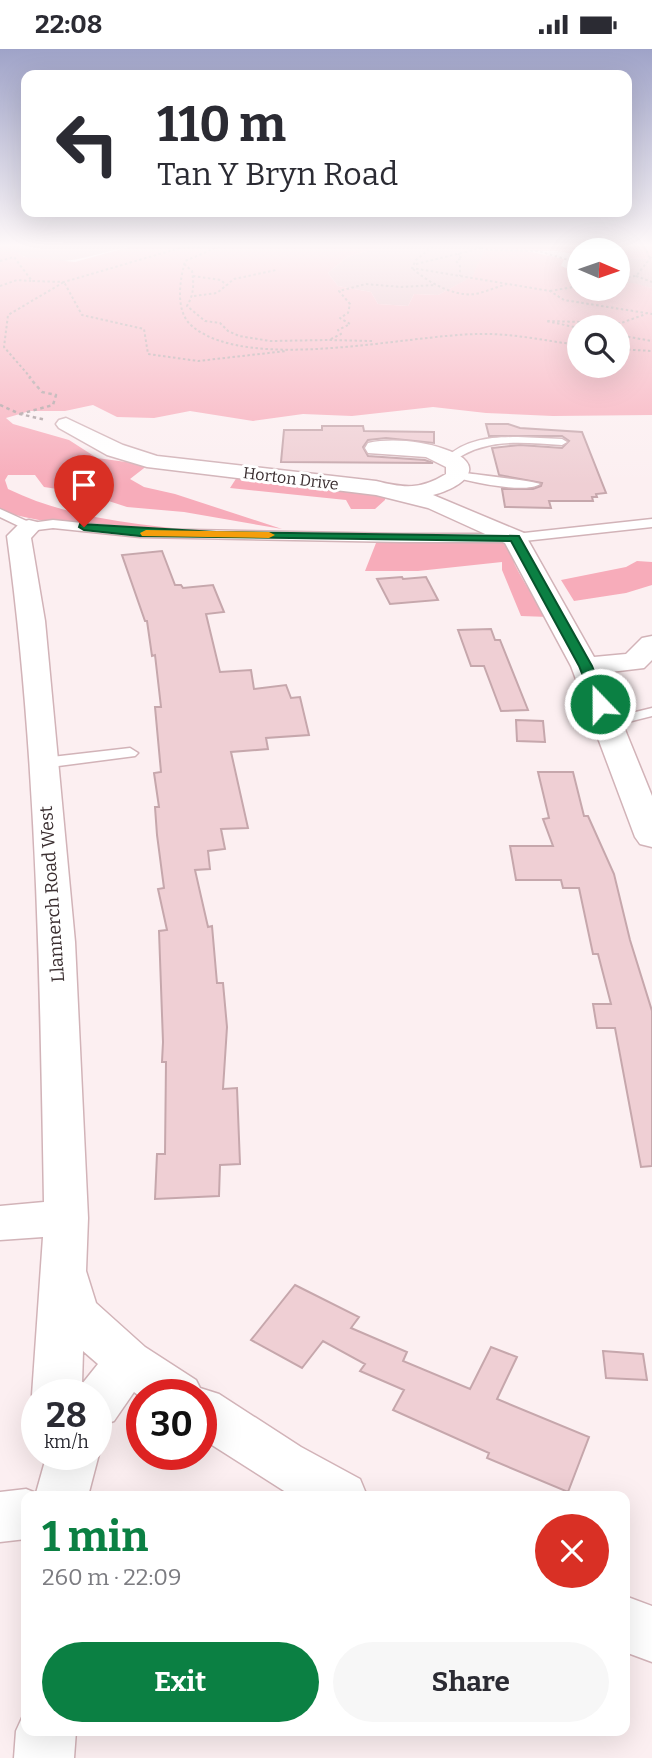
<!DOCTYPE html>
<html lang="en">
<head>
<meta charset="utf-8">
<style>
	body { margin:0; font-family:Bitter,serif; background:#f7f7f7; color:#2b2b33; height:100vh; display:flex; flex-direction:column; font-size:26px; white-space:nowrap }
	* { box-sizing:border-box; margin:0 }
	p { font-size:23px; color:#7c7c81 }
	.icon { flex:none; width:38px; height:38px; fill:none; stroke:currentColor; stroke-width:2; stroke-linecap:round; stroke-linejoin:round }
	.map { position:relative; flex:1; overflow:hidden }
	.panel { position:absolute; left:21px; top:1442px; width:609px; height:245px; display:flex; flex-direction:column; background:#fff; border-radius:14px; box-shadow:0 7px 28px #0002 }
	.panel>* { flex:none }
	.top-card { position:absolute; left:21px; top:21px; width:611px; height:147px; border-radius:14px; box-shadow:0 7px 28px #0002; background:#fff; color:#2b2b33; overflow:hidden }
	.needle { width:46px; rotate:92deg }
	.buttons { position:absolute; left:567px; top:189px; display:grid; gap:14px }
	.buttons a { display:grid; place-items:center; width:63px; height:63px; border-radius:50%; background:#fff; box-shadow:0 7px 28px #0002; font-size:35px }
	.speed { position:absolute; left:21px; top:1330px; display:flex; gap:14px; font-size:35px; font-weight:700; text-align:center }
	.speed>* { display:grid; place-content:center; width:91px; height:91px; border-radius:50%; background:#fff; box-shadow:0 7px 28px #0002; line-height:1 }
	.speed small { font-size:18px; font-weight:400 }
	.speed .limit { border:10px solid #d22; background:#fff; color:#111 }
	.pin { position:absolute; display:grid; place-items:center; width:60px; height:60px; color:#fff; margin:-72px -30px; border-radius:50% 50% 50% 0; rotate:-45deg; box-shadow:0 0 7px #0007 }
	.pin .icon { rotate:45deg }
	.me { position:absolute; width:77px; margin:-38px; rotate:338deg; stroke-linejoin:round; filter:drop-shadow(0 0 5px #0008) }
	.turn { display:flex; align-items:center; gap:24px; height:147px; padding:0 21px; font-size:32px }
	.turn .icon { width:91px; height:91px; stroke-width:2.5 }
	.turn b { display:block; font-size:49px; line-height:60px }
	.round { display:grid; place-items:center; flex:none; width:74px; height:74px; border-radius:37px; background:#f7f7f7 }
	.summary { display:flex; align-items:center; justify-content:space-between; height:119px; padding:0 21px }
	h1 { font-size:42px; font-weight:700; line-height:52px; color:#0b8043 }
	.action { display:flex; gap:14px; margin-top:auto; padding:14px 21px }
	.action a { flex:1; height:80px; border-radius:42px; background:#0b8043; color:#fff; font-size:28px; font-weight:700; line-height:80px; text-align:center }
	.action a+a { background:#f7f7f7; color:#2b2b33 }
	.status { display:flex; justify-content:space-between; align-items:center; height:49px; padding:0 35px; background:#fff; direction:ltr }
	.status svg { height:19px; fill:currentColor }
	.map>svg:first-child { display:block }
</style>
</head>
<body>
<div class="status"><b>22:08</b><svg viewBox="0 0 49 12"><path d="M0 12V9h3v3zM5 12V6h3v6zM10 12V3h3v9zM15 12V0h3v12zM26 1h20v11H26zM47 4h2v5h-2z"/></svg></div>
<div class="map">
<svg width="652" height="1709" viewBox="0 0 652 1709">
	<rect width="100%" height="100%" fill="#fceff1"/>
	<path fill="#e4b6be" d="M6,197H132C89,205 46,228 6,197Z
		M383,197H484C484,207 476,216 474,227L438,246L414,245L408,257L378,255L371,243L338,237L328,224L347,208Z
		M618,209L652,210V239L633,235H618Z"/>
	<path fill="#f7acba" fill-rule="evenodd" d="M0,197H6L24,208L75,213L132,197H383L347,208L328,224L338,237L371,243L378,255L408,257L414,245L438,246L473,227C476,216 484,207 484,197H652V210L618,209V201H579V206L557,202H527L564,210L561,217L579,224V240H618V235L633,234L652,239V366L553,367L486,364L433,358L352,367L303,365L253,372L190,362L154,369L117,368L93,356L65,362H30L6,369L13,375L69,391L97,409L148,416L130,430L144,438L175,445L282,480L184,463L127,458L84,444L44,438L35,426H8L5,431L8,440C74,472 148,476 220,484C148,481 70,482 0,462ZM579,278H618V317H579Z
		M239,425L386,443L385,451L375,460H351L346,451L230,439Z
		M498,493L509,495C515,503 512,509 515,516C524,534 536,553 549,568L521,567L502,521V513L418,522H365L376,494Z
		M637,512L652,513V536L626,544L574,552L561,531L626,518Z"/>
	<path fill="#efcfd4" stroke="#c6a7ac" stroke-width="2" d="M486,375H508L520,379L582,383L606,444L596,445L597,448H592L593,452H549L551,459L505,458L502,440H533L541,437L542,434L499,426L492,399L520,396L562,399L569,392L562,387H489Z
		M322,377H363L364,382L434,383V394L386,389L368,391L363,398L368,407L425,411L433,414L281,413L284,381H322Z
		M162,502L175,536H181L183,539L213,536L224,563L206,565L220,623L251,621L254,640L286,636L291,649L300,648L309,686L266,689L268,700L231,703L248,779L221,780L225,800L208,802L210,820L195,821L208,878L212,877L217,934H223L227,978L223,1040L237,1039L240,1115L220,1116L219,1147L155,1150L157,1105H165L166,1013H162L163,993L159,882L167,881L158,840L164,839L157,786L155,758H159L154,724L161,723L155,658H161L155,606L152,607L147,572H145L122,506Z
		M402,528L403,530L426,528L438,551L390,555L377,530Z
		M491,580L495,591H500L528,661L501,662L484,617H471L458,581Z
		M516,671L543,672L545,693L517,692Z
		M538,723H573L584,767H588L614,825L630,891L652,962V1117L641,1118L615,979H597L593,955H611L598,905H593L579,839H563L561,831H516L510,797H553L543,770L549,769Z
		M295,1236L359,1268L351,1279L407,1303L403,1312L470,1340L491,1298L517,1308L497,1350L589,1388L568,1443L487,1409L489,1404L393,1361L404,1341L360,1322L365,1315L323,1292L302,1319L251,1291Z
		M603,1302L643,1305L647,1331L606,1329Z"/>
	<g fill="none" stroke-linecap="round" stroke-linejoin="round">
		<g stroke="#d2b3b8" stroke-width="3">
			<path id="lane" d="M518,388L562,390L567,393L562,396C524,394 486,388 454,412L445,410C464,390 492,388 518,388Z
				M458,423C471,425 535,432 540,435C525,445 473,433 454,428V424Z
				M0,460L31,474L53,471L140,480L402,485H515L652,470V478L515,493H402L140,488L53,479L29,482L0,468Z
				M652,659V667L608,678L601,674L603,671Z
				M130,699L138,704L135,707L43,719L35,714L43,709Z"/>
		</g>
		<g stroke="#d2b3b8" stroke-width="3">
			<path id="street" d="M66,369L123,396L157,407L376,432C404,439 420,441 446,425V418L426,408L368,404L365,399L368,394C391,389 422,392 444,400C490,415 465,438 433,446L524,484L594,608L626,605L642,589L652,587V611L644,619L602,624L652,747V798L640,795L635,788L571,617L505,494L428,459L376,446L147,418L107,406L59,379L56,375L59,371Z
				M29,471L37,473L41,478L31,489L45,572L75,893L88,1169L86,1222L96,1254L145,1298L196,1331L200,1339L219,1345L301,1398L360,1430L367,1447H292L201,1389V1346H142V1349L134,1343L114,1372L96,1378V1346H37V1356L32,1346L43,1188L0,1191V1157L44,1153C40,931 37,707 7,487L21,473ZM83,1302L98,1315L82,1335Z
				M96,1400L99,1405L88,1447H26V1490L0,1493V1443L26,1440L36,1444L47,1405H96Z
				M625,1547L652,1557V1613L625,1603Z
				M26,1660V1682H76L74,1709H14L16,1682Z"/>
		</g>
		<path stroke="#a89b9d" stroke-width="2" stroke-dasharray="2.5 2.5" stroke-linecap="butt" d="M220,197L185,212C180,231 174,263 193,278C251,324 406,286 478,285C512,284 546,292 579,296
			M433,197L416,211L412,219L550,242L564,251L652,265
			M476,197L488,201L538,202L579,214
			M645,197L649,208
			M460,204L458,207L462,209L456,212L460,217V227
			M0,212L14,208L32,232L64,233L180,199L214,197
			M184,215L192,222C194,235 194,245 187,257L205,272L220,274L228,282L239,287L270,292L329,291
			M416,215L482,199
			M413,220C428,233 454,248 475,245C486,243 496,238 507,235
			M193,227L221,231L226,236
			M636,227L652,233
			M618,229L636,227L652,207
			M0,237L17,231L31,232
			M550,242L579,237
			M194,247L217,244L234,230L276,221
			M579,279L546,272L621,274L646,265
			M618,286L652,292
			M372,292L329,291L341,285L338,281L350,275L340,269L348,264L350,255L339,242L366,235L401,238L436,236
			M618,300L652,302
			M31,329L4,298L8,266L64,233L82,266L144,280L148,305L198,312L286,302"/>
		<path stroke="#a89b9d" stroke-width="2.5" stroke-dasharray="3.5 3.5" stroke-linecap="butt" d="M0,356L20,365L46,371
			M20,365L53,356L56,346L42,343L29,328"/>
		<use href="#lane" fill="#fff" fill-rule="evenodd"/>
		<use href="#street" fill="#fff" fill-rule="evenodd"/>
	</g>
	<linearGradient id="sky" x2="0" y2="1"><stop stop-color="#9fa3c8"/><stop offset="0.45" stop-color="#fef8f9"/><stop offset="1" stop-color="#fef8f9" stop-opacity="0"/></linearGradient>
	<rect width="652" height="436" fill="url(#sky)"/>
	<path fill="#0b8043" stroke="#07532c" stroke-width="2" d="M80,475L216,483L519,487L592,617L607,655L600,659L594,655L579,617L511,492L140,487L84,481L79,478Z"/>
	<path fill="#f59e0b" d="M146,481L269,483L275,486L269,489L142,487L140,484Z"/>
	<g text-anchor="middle" stroke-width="6" stroke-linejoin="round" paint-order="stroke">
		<g font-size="16" fill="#392d2f" stroke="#fff">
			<text transform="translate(291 429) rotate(7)" y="6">Horton Drive</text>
		</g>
		<g font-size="18" fill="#392d2f" stroke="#fff">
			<text transform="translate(52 845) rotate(-94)" y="6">Llannerch Road West</text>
		</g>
	</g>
</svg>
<div class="buttons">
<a><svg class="needle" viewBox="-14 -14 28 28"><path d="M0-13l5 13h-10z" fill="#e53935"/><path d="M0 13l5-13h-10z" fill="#7c7c81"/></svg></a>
<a><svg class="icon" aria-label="search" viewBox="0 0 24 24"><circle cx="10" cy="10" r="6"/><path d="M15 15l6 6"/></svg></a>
</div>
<div class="speed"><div>28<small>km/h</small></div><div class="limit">30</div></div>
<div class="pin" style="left:84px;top:478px;background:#d93025"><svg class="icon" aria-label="arrive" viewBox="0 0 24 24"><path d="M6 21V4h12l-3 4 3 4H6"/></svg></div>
<svg class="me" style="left:600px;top:655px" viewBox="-20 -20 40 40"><circle r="17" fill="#0b8043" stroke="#fff" stroke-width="3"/><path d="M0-11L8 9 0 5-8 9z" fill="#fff"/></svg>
<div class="top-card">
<div class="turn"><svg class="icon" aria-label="left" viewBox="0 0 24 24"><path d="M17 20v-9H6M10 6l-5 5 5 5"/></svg><div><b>110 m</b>Tan Y Bryn Road</div></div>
</div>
<section class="panel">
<div class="summary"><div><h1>1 min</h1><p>260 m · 22:09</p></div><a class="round" style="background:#d93025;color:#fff"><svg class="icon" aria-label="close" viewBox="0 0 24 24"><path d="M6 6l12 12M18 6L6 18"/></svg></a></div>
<div class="action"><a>Exit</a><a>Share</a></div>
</section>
</div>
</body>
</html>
